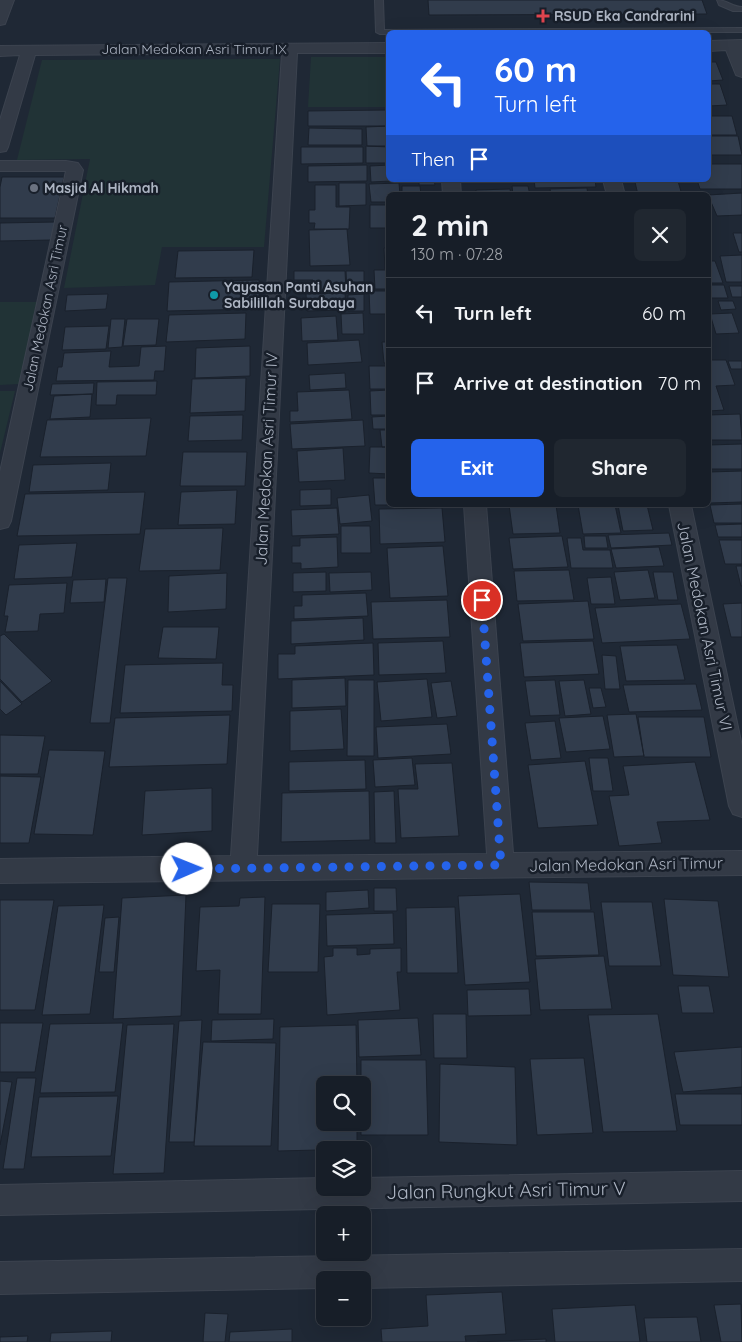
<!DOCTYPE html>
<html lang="en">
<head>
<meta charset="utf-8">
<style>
	body { margin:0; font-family:Quicksand,sans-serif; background:#202730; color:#f1f3f6; height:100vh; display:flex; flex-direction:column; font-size:19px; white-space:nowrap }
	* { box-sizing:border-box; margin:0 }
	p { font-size:16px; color:#9ea2a8 }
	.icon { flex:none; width:28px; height:28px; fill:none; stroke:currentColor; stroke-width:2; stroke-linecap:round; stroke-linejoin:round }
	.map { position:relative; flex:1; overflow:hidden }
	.panel { position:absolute; left:386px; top:192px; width:325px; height:315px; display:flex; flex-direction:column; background:#171e28; border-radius:8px; box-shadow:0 5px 20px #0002,0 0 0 1px #363c45 }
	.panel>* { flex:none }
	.banner { position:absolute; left:386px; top:30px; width:325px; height:152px; border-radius:8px; box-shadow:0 5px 20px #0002,0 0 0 1px #363c45; background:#2563eb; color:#fff; overflow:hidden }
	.controls { position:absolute; left:316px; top:1076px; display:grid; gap:10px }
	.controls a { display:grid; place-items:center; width:55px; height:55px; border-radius:8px; background:#171e28; box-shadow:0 5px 20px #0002,0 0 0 1px #363c45; font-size:25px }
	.pin { position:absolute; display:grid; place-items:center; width:42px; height:42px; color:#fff; margin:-21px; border:2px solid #fff; border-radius:50%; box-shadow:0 1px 5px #0007 }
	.me { position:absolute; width:55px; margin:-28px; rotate:89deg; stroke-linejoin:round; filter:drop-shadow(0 0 4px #0008) }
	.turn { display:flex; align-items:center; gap:18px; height:105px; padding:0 25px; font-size:22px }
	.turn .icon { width:65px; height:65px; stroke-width:2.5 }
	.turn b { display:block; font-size:35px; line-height:42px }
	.then { display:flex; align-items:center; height:48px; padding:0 25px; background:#0003; gap:10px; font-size:19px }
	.round { display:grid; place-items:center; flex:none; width:52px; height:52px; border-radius:8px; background:#202730 }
	.summary { display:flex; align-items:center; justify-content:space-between; height:85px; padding:0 25px }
	h1 { font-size:30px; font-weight:800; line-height:38px }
	.cta { display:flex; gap:10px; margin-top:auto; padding:10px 25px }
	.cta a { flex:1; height:58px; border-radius:8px; background:#2563eb; color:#fff; font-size:20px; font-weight:800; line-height:58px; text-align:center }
	.cta a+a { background:#202730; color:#f1f3f6 }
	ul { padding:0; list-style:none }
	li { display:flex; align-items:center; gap:15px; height:70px; padding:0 25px; border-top:1px solid #363c45 }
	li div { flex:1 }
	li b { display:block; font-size:19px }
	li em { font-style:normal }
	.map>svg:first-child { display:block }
</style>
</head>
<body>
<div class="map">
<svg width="742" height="1342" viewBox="0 0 742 1342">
	<rect width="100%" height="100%" fill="#1f2835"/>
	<path fill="#213336" d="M311,57H389V107H308Z
		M280,59L264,247H162L155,285L64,288L90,159L17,160L42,60Z
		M0,302H37L19,384L0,385Z
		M0,391H15L0,453Z"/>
	<path fill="#313c4c" stroke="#1a212c" d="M428,0H702L707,14L429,15Z
		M709,62H716L723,80L709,81Z
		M709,84H720L727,105L709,106Z
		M387,110L388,126H308V111Z
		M709,116H732L737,135H709Z
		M389,126V146H367L366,127Z
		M309,128L362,129V145H308Z
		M709,136H738L742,155H709Z
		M366,146L389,147V163H366Z
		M301,147H363V163L301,164Z
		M709,164H742V189H700L697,180H709Z
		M367,165V181L308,182V166Z
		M389,165V180L391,181L371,182L370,166Z
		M2,177H64L55,218H0V187Z
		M419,180H434L435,185H419Z
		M534,180H595L596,187L535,188Z
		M678,181L682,195H638L635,182Z
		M339,183H366V205L339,206Z
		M399,183L400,195H389V202H371L369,184Z
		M315,185H336V207H350L349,229H314L315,223H309V210H315Z
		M402,186H420L421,195H402Z
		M512,186H528L530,195H513Z
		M587,188L588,195H551L550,189Z
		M510,189L511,195H476V190Z
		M742,193V215L717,216L708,195Z
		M370,205H389V228H370Z
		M56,222L52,240L0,241V223Z
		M347,229L350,265L310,266L309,230Z
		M733,233H742V252H739Z
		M384,248H389V269H385Z
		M254,250L252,277L175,278L178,251Z
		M742,255V282H726L720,256Z
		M709,261H715L723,283H709Z
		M374,270H389V289H375Z
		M294,271H345L346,291L313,292V280H294Z
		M346,271H364V282H353V293H347Z
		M259,280V309L167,311L169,282Z
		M709,285H724L728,298H709Z
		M729,286H742V297H732Z
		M369,291H389V314H370Z
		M345,293L346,310L307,311L306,294Z
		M108,294L106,309L65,311L67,295Z
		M364,294V311H348V295Z
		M718,301H733L736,309L721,310Z
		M246,313L245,339L166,342L169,315Z
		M363,313L364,334H342L341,314Z
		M732,313L739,333L716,334L710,314Z
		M336,316L338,340L302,341L301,318Z
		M111,319H125L122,347L108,348Z
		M127,319H159L156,345L123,346Z
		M109,326L106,349L62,350L65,327Z
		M359,340L362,362L308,365L307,343Z
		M382,342H389V363H384Z
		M166,346L164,371H155L154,380L56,381L58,367H62L64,353L111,351L109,367L139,366L141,347Z
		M250,346V376L195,378L196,348Z
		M709,360H726L735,385L716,386L724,410L709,411Z
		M728,361H742V369H731Z
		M369,366H389V389H370Z
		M345,373L346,388L310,390L309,375Z
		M246,378L245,411L190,413L192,379Z
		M157,381L156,395H117L116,405H96L97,382Z
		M94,383L93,394L50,395L52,384Z
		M349,390L352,419L290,422V411H298L297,392Z
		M389,390V415H371L370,391Z
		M92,394L90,417L50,419L54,396Z
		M740,414L742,440H709V415Z
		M243,415L242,440L188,441L190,416Z
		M389,416V429H373L372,417Z
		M151,418L146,456L40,457L47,420Z
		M363,420L365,446L292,449L290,424Z
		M380,430H389V447H382Z
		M742,444V469H709V445Z
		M370,447H389V474L369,473Z
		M343,448L345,480L299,482L297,451Z
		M183,452H247L245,486H180Z
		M111,463L108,490L29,492L33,465Z
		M742,471V502L710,503L709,472Z
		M373,478H389V505H375Z
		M331,489V505L300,506V490Z
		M237,490L235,524L178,525L181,492Z
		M145,492L140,534L17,536L25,494Z
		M369,495L372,521L340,524L337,498Z
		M742,504V523H714L710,505Z
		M509,505H556L560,533L513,534Z
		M578,505H615L621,533L583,534Z
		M618,505H647L653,530L623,531Z
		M337,508L339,534L292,536L291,510Z
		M442,508L445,542L380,544L379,509Z
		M742,524V537H718L715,525Z
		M341,526H370L371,553H341Z
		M223,528L220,570L139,571L145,529Z
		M669,533L672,545L611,548L608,535Z
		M562,536L568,567L513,569L509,538Z
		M584,536H606L608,548H585Z
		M337,537L338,567L301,569V563H292V546H300V538Z
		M567,538H581L583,550H610L613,568H571Z
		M719,540H742V564H725Z
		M77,543L72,577L14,579L19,545Z
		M443,546L448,596L390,598L387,548Z
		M659,547L664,566L616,568L611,549Z
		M736,566H742V586H741Z
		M569,570L574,600L517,601L514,571Z
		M648,570L655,598L620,600L614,572Z
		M326,572V591L293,592V573Z
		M371,572L372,590L330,592L329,573Z
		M653,572H673L678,600H658Z
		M227,573L226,609L168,612L169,576Z
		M611,577L615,604H591L587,578Z
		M108,578H127L110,723H90Z
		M106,579L104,602L70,603L73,580Z
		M67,583L64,613L40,614L38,631L5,632L8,616H4L9,585Z
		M366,593L368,616L294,619V606H302V595Z
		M447,600L450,637L373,639L371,602Z
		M588,601L594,639L523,641L518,604Z
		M742,603V637H731L723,604Z
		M681,604L690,639L602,643L595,608Z
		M363,618L364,640L291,644V621Z
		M163,627H219L216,659L158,658Z
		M4,634L52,681L22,702L0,679V636Z
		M443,641L446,673L379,675L378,643Z
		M593,641L599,674L524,677L520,643Z
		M373,643L374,675L278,679V654H295V646Z
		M677,645L685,680L626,681L620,646Z
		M602,655L616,656L620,689H605Z
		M223,663L222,685H233L232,711L120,713L125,665Z
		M345,678L346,706L292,708V680Z
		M427,679L432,717L381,721L377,682Z
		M348,680H374V756H347Z
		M555,680L560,715L530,716L525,681Z
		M584,680L591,714L565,716L559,681Z
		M0,681L22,704L6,715L0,709Z
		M451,681L457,716L437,718L431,683Z
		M696,684L702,710L629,712L623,685Z
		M589,688H601L606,707L593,708Z
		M341,709L344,749L290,751V711Z
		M636,714L644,756L614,757L607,715Z
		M230,715L227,764L109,767L115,718Z
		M603,716L610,749L566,752L559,718Z
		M638,717H704L711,757H644Z
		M555,721L561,758L531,760L525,723Z
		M447,724L451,754L378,758L376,727Z
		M0,735L45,736L38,774H0Z
		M49,750L105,751L93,835L34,834Z
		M412,758L415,785L375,787L373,760Z
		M589,758H608L613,791H593Z
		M365,760L366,789L289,791V762Z
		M585,761L598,825L538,828L528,765Z
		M695,762L710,820L657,822L662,843L619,846L609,796L629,795L623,766Z
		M452,763L459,836L401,838L398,789H418L415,764Z
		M0,776L41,777L29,843H0Z
		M212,788V831L142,835L145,791Z
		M369,791L370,840L281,842L282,793Z
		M394,791L396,843H375L374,792Z
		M529,882L588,883L591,910H532Z
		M374,888H396L397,911H374Z
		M368,890L369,908L326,911V892Z
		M520,894L530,982L465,985L458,896Z
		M186,895L181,1016L113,1019L122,898Z
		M265,897L261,1014H218L220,970L196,971L200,907L239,906L240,898Z
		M664,899L718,901L729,977L673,975Z
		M0,900H54L35,1010H0Z
		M601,902H652L661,966H609Z
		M272,904H320L318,972H268Z
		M104,905L90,1014L42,1015L58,906Z
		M455,907L458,973H407L406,908Z
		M532,912H594L599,955L536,956Z
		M393,913L394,944L327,946L326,915Z
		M119,917L114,972H99L105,918Z
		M333,948H357V955L370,954V949L401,948V972H397L400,1010L327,1015L324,957L333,956Z
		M604,956L612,1009L540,1010L535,959Z
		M678,986H709L714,1013H682Z
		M529,989L531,1015L468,1016L467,990Z
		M433,1014H466L467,1058H434Z
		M658,1014L677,1131L603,1132L588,1015Z
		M418,1018L421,1055L359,1057L358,1020Z
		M274,1019L273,1039L211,1041L212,1020Z
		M202,1020L194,1142H169L179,1021Z
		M0,1023H43L35,1072H0Z
		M123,1023L115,1092L40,1093L50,1024Z
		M174,1024L164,1173L113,1174L127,1025Z
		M356,1025L357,1085H325V1122H357V1149L278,1151L280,1027Z
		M203,1042L276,1043L271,1146H194Z
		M742,1047V1087L683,1092L674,1052Z
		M584,1058L593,1133L537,1135L530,1059Z
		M361,1060H426L428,1135H361Z
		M440,1064L515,1067L517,1145L439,1142Z
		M17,1078H36L24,1169H3Z
		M0,1081L12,1082L0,1145Z
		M675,1094H742V1125H680Z
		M118,1096L111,1156L31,1157L39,1097Z
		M502,1292L506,1334L465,1336L466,1342H382L381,1329L428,1326L426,1295Z
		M741,1304L742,1342H721L714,1305Z
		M635,1305L640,1342H555L552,1309Z
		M205,1313L228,1314L225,1342H203Z
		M697,1317L701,1342H647L644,1318Z
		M292,1329V1342H229L230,1332Z
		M112,1331L111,1342H50L51,1333Z
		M28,1336L27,1342H0V1337Z
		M546,1339V1342H477Z"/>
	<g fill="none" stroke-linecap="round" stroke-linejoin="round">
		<g stroke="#3c434f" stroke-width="2">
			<path id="service" d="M375,0H383L384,30L742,28V32H389V34H380L376,32Z
				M717,0C727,0 732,7 742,7V11H733L719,5Z"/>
		</g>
		<g stroke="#3c434f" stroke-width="2">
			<path id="minor" d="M0,0H14L5,24L0,25Z
				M742,40V77L736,75L726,50L709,51V41Z
				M389,43V53H297L257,856L487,854L464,505H486L513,853L742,851V875L0,883V859L231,856L282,53L35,55L8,147L6,151L0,152V120L20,55L0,56V46Z
				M0,161H66L78,163L83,170L11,521L8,527L0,529V472L66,171H0Z
				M442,180H460L461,195H443Z
				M603,180H621L625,195H607Z
				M669,505H691L742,746V817L733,814L729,806Z
				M742,1171V1201L0,1215V1185L325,1178V1188H362V1178Z
				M742,1249V1281L362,1288V1280H325V1288L0,1294V1262Z"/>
		</g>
		<use href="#service" fill="#333a46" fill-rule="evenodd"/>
		<use href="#minor" fill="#333a46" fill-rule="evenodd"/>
	</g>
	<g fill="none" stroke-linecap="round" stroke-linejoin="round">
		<path stroke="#2563eb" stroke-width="9" stroke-dasharray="0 16.2" d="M187,869L501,865L482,600"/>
	</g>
	<path fill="#e0444e" stroke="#181f2a" stroke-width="2" d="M540.5 8.5h5v5h5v5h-5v5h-5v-5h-5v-5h5z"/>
	<circle fill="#6b7280" stroke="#181f2a" stroke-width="2" cx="34" cy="188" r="5"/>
	<circle fill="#0f9aa8" stroke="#181f2a" stroke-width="2" cx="214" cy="295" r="5"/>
	<g text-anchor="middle" stroke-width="5" stroke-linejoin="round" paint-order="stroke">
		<g font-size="14" font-weight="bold" fill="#adb5c3" stroke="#181f2a" text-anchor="start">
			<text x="554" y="21">RSUD Eka Candrarini</text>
			<text x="44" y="193">Masjid Al Hikmah</text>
			<text x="224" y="292">Yayasan Panti Asuhan<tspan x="224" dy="16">Sabilillah Surabaya</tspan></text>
		</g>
		<g font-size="14" fill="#adb5c3" stroke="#181f2a">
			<text x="194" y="54">Jalan Medokan Asri Timur IX</text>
			<text transform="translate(45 308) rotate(-78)" y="5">Jalan Medokan Asri Timur</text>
		</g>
		<g font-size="16" fill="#adb5c3" stroke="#181f2a">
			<text transform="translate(266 459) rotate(-87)" y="6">Jalan Medokan Asri Timur IV</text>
			<text transform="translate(705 626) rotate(78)" y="6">Jalan Medokan Asri Timur VI</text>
			<text transform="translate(626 864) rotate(-1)" y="6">Jalan Medokan Asri Timur</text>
		</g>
		<g font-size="19" fill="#adb5c3" stroke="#181f2a">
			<text transform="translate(506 1190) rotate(-1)" y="7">Jalan Rungkut Asri Timur V</text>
		</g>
	</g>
</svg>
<div class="controls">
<a><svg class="icon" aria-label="search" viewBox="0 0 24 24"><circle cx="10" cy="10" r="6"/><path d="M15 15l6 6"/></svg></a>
<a><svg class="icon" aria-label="layers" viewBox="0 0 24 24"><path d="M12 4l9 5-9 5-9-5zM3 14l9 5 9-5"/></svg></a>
<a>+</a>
<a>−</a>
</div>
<div class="pin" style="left:482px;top:600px;background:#d93025"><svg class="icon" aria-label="arrive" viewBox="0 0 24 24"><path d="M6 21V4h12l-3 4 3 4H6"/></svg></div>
<svg class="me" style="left:187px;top:869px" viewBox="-20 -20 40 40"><circle r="19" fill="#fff"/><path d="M0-13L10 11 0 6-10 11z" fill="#2563eb"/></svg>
<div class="banner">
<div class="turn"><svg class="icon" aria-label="left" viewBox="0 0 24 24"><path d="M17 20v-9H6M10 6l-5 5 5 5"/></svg><div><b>60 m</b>Turn left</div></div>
<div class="then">Then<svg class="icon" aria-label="arrive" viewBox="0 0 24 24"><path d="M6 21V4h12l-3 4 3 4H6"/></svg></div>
</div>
<section class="panel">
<div class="summary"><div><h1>2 min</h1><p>130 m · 07:28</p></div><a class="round"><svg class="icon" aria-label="close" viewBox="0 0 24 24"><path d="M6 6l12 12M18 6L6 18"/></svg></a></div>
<ul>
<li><svg class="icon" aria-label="left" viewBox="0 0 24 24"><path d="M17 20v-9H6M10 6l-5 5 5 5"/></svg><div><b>Turn left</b></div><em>60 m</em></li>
<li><svg class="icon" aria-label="arrive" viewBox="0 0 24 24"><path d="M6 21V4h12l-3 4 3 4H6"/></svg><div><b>Arrive at destination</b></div><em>70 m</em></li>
</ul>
<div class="cta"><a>Exit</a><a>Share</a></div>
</section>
</div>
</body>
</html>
